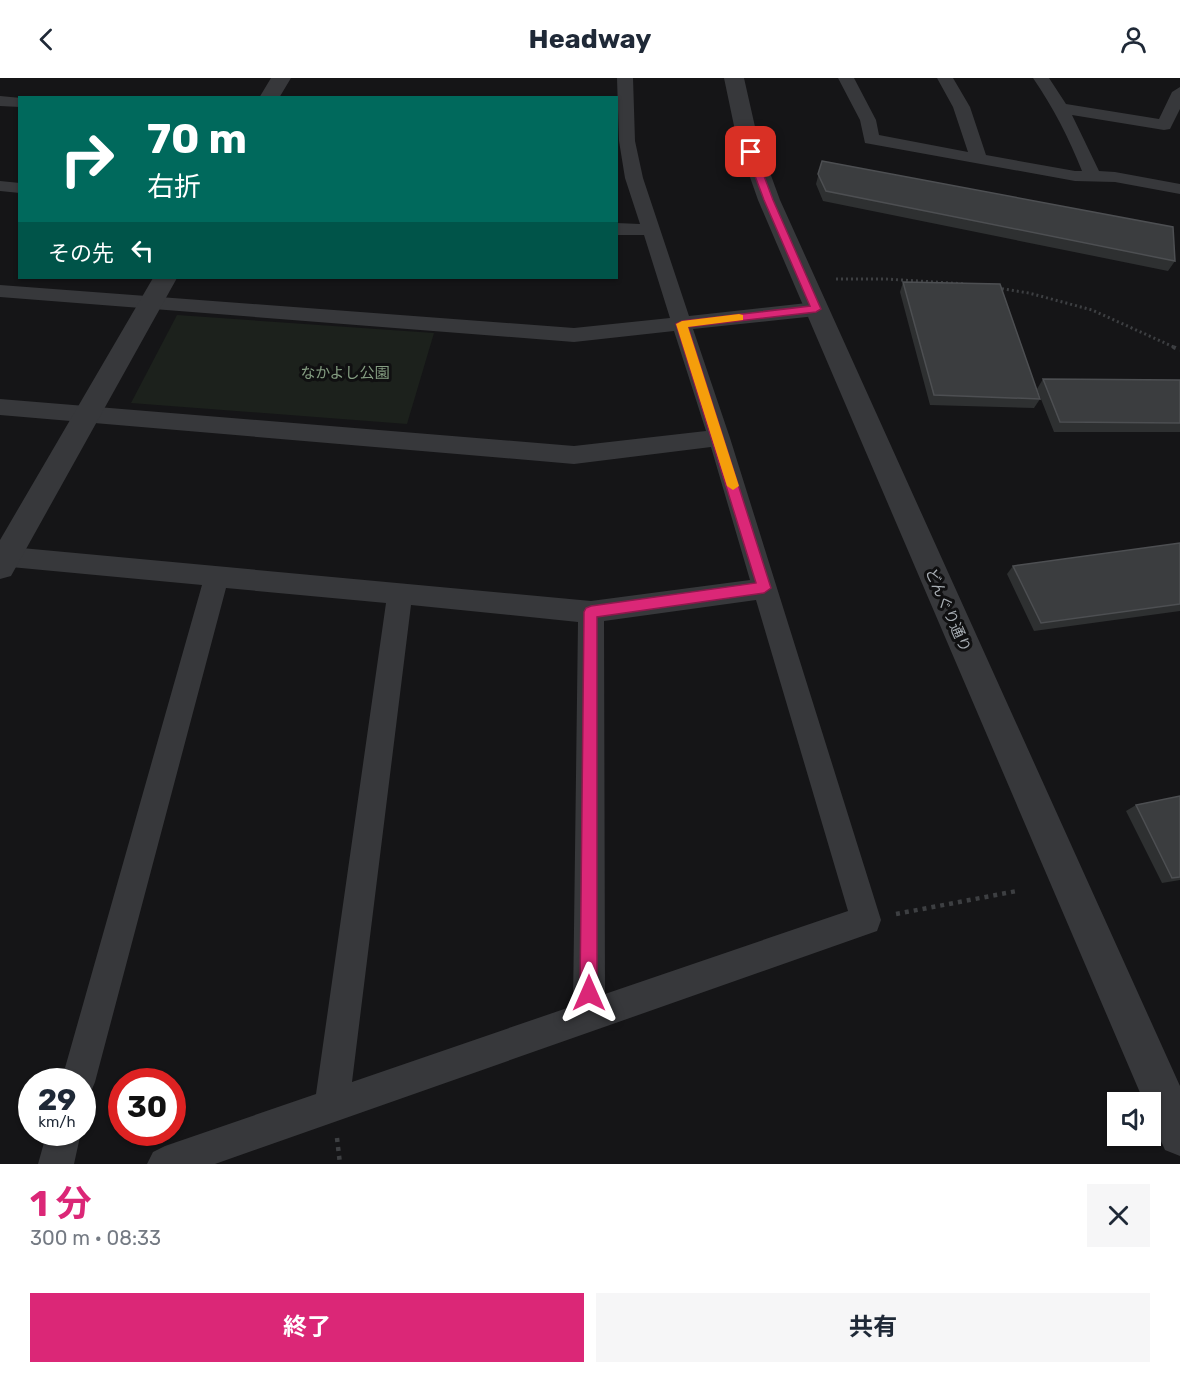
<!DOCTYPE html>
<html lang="ja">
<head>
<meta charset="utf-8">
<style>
	body { margin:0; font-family:Rubik,"Noto Sans JP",sans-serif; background:#f6f6f7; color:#1f2937; height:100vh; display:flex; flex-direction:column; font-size:22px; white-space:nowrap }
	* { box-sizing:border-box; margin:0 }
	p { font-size:20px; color:#747a83 }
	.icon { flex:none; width:33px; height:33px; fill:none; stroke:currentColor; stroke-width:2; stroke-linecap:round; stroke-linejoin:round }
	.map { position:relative; height:1086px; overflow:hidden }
	.panel { display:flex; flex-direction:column; background:#fff; flex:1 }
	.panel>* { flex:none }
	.guide { position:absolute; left:18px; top:18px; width:600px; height:183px; border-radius:0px; box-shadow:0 2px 4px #0004; background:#00695c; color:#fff; overflow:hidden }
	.buttons { position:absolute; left:1107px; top:1014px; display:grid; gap:12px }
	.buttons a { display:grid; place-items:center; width:54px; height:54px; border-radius:0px; background:#fff; box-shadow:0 2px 4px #0004; font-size:30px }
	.speed { position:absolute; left:18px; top:990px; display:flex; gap:12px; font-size:30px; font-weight:700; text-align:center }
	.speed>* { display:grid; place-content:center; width:78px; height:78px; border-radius:50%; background:#fff; box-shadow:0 2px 4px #0004; line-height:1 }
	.speed small { font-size:15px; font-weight:400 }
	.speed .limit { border:9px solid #d22; background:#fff; color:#111 }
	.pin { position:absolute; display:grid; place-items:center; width:51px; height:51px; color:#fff; margin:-26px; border-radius:12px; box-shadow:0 3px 9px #0006 }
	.me { position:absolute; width:66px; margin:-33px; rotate:0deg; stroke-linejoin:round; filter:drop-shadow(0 0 4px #0008) }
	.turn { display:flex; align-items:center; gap:21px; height:126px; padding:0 30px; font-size:27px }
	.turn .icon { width:78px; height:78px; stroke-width:2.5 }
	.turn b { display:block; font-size:42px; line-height:51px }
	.then { display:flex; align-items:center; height:57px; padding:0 30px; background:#0003; gap:12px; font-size:22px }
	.round { display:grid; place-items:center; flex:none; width:63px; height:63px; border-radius:0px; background:#f6f6f7 }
	.headline { display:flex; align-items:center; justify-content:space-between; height:102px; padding:0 30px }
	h1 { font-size:36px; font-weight:700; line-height:45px; color:#db2777 }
	.button { display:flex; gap:12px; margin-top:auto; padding:12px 30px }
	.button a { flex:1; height:69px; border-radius:0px; background:#db2777; color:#fff; font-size:24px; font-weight:700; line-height:69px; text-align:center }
	.button a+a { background:#f6f6f7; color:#1f2937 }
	header { display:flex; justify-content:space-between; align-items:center; height:78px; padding:0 30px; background:#fff; font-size:27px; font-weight:700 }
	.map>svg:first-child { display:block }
</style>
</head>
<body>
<header><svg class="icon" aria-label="back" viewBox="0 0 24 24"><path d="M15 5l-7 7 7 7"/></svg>Headway<svg class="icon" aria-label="person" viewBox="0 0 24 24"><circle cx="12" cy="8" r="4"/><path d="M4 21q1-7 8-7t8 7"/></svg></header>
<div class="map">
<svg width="1180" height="1086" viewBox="0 0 1180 1086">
	<rect width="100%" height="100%" fill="#151517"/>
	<path fill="#1c211c" d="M177,237L434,255L407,346L131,325Z"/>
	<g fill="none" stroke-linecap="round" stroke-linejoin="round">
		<path stroke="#3d3f42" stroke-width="3" stroke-dasharray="2 3" stroke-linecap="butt" d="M836,201H886L966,206
			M997,210L1029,215L1092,232L1176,270"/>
		<path stroke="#3d3f42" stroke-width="4" stroke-dasharray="3 4.5" stroke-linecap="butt" d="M1173,269L1180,272"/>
		<path stroke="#3d3f42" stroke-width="4.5" stroke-dasharray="4 5" stroke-linecap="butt" d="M896,836L1017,813
			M337,1060L340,1086"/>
		<path fill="#37383b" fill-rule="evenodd" d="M617,0H633L635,63L643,100L689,238L816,224L823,226L826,231L823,236L816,238L693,251L730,360L881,842L877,853L215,1086H147L153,1074L165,1068L316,1016L386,525L226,510L95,1004L90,1016L82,1019V1004H61L202,507L0,488V468L591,523L750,502L711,369L574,386L0,337V321L574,368L706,353L674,253L574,264L0,219V207L574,250L670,240L644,157H616V145L640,146L625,100L619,63ZM756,522L848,833L605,916L604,543ZM411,527L578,544L573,928L352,1004Z
			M838,0H854L876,42L879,57L968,74L953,29L937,0H953L970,29L986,77L1075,93H1082C1069,60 1053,29 1033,0H1049L1066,26L1159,41L1172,14L1180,9V31L1170,51L1164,52L1072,37L1099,93L1115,94L1180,106V116L1115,104L1075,103L865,65L860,42Z
			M0,18L21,20H20V29L0,28Z
			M0,103L20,105V115L0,113Z
			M47,1054H81L74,1086H38Z"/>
		<path fill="#37383b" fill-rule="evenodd" d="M271,0H291L279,20H259Z
			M724,0H744L758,62L780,122L1180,1008V1078L1165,1072L1150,1039V1024H1144L758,122L737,62Z
			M153,200H177L11,498L0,501V462Z"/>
	</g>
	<path fill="#2e3031" d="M822,83L1175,183L1168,193L823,123L816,106Z
		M903,204L1040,321L1034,330L930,327L900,214Z
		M1043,301L1180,302V354H1054L1037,311Z
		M1180,465V533L1034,553L1007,496L1013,488Z
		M1180,718V802L1162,805L1126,733L1136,727Z"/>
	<path fill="#3b3d3f" stroke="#4d4f52" stroke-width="1.5" d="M822,83L1173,149L1175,183L826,113L818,96Z
		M903,204L1000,206L1040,321L934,317Z
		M1043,301L1180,302V345L1060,344Z
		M1180,465V526L1041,545L1013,488Z
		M1180,718V799L1172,800L1136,727Z"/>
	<path fill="#db2777" stroke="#8e194d" stroke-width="1.5" d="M747,72L755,74L773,122L821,231L816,234L688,249L771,510L764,515L597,539V915L595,921L589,923L583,921L580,915L584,534L586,530L591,528L756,505L676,246L682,243L810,228L764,122L746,74Z"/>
	<path fill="#f59e0b" d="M739,236L743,237V242L688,249L739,408L733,412L727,408L676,246L682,243Z"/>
	<g text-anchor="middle" stroke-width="6" stroke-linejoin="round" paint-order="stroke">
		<g font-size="15" fill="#859e82" stroke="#101011">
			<text x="345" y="300">なかよし公園</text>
		</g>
		<g font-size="15" fill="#a9afb5" stroke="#101011">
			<text transform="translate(948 532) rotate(66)" y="5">どんぐり通り</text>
		</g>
	</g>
</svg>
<div class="buttons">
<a><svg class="icon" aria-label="sound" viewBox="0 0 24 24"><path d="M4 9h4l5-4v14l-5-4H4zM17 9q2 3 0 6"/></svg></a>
</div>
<div class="speed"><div>29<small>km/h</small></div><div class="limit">30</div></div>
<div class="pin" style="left:751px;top:74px;background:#d93025"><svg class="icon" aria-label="arrive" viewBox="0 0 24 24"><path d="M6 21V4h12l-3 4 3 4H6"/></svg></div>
<svg class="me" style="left:589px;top:915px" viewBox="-20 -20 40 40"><path d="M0-17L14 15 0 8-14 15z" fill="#db2777" stroke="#fff" stroke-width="4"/></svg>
<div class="guide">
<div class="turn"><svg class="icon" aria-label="right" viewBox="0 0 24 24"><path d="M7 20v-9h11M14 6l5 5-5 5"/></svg><div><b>70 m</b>右折</div></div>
<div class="then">その先<svg class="icon" aria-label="left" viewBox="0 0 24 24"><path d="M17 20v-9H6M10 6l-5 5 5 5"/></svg></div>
</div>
</div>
<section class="panel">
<div class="headline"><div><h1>1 分</h1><p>300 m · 08:33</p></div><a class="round"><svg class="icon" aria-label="close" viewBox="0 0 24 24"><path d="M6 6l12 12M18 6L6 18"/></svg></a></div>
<div class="button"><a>終了</a><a>共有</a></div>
</section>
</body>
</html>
